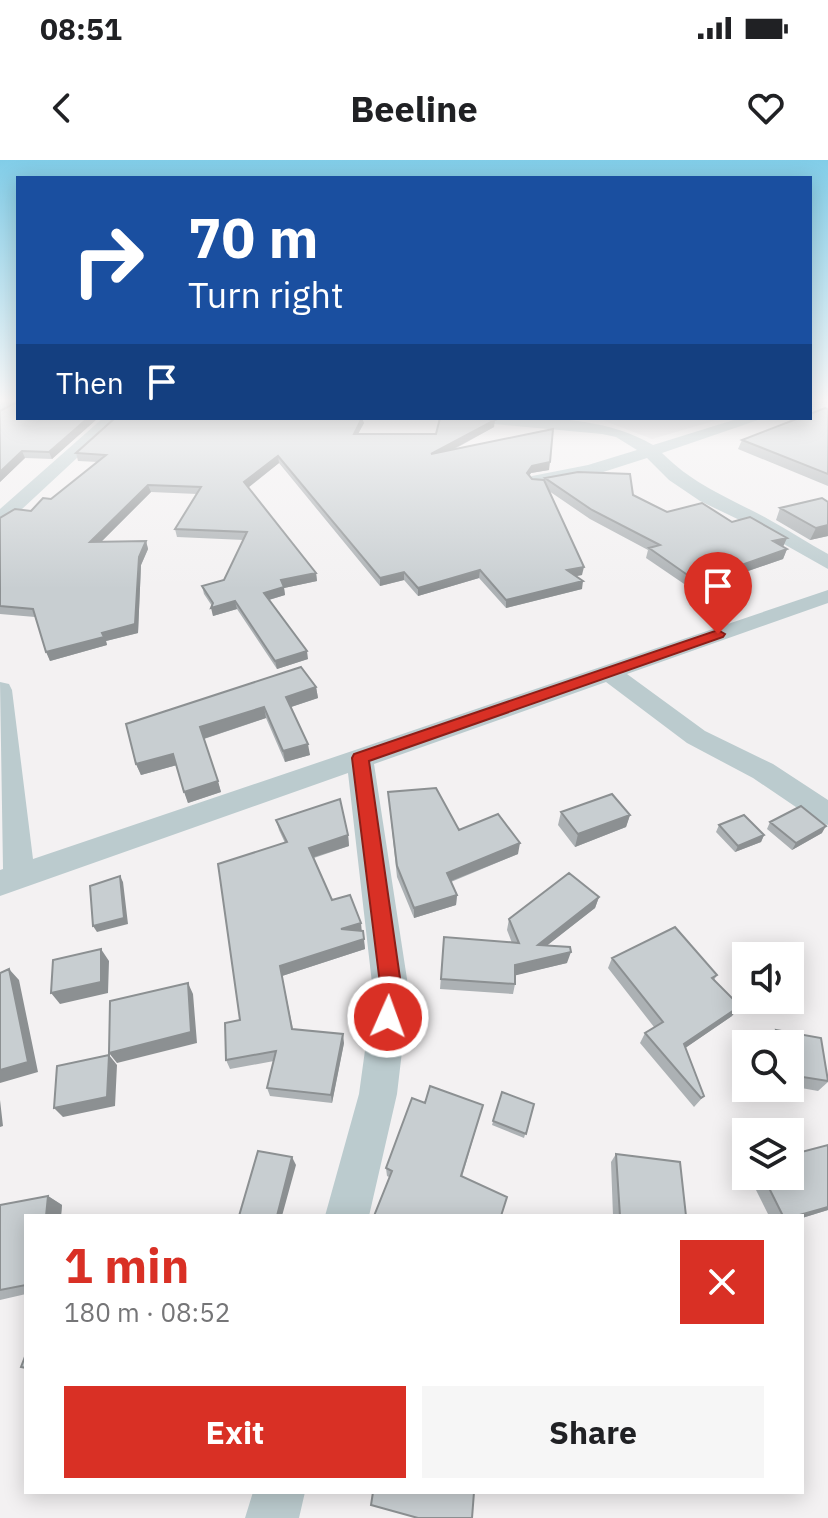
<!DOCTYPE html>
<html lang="en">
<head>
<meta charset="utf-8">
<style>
	body { margin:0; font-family:"IBM Plex Sans",sans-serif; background:#f6f6f6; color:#202124; height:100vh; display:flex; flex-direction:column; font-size:30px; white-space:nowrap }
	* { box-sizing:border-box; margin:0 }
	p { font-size:26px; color:#757577 }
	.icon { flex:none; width:44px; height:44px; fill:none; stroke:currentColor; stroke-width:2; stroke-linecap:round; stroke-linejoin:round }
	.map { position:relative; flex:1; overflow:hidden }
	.drawer { position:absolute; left:24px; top:1054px; width:780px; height:280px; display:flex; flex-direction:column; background:#fff; border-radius:0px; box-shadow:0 4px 20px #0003 }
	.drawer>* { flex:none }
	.hud { position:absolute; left:16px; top:16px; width:796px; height:244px; border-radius:0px; box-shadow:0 4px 20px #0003; background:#1a4fa0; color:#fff; overflow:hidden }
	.controls { position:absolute; left:732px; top:782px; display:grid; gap:16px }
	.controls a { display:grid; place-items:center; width:72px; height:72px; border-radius:0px; background:#fff; box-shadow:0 4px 20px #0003; font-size:40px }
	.pin { position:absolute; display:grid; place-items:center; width:68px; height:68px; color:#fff; margin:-82px -34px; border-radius:50% 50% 50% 0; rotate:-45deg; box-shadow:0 0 8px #0007 }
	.pin .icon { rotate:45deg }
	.me { position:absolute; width:88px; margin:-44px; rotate:2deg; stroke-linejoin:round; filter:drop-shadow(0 0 6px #0008) }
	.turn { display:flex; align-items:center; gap:28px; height:168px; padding:0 40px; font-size:36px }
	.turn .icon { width:104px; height:104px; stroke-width:2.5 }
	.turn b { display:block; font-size:56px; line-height:68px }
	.then { display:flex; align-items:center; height:76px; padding:0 40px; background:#0003; gap:16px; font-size:30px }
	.round { display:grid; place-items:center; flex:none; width:84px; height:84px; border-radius:0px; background:#f6f6f6 }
	.summary { display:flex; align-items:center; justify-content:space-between; height:136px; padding:0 40px }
	h1 { font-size:48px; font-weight:700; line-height:60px; color:#d93025 }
	.primary-button { display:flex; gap:16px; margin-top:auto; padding:16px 40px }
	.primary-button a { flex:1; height:92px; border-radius:0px; background:#d93025; color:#fff; font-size:32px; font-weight:700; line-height:92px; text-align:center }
	.primary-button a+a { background:#f6f6f6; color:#202124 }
	.status { display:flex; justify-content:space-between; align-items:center; height:56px; padding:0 40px; background:#fff; direction:ltr }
	.status svg { height:22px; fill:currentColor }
	header { display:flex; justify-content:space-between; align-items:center; height:104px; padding:0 40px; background:#fff; font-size:36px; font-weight:700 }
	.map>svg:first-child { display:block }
</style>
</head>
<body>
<div class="status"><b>08:51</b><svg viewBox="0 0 49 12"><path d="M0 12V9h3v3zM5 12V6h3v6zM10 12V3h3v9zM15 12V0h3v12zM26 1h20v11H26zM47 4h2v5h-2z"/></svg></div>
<header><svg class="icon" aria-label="back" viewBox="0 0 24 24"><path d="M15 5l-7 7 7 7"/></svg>Beeline<svg class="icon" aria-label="heart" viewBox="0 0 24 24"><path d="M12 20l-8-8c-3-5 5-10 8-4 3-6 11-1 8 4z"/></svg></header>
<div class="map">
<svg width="828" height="1358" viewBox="0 0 828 1358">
	<rect width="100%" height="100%" fill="#f3f1f2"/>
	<path fill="#e4e2e4" d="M597,258H724L652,279Z"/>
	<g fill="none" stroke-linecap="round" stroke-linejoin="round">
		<path fill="#bbcbce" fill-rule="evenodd" d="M8,239H18V246L0,256V244Z
			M103,258H120L7,363L0,365V349Z
			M475,258C535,258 600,254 653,285L740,258H764L662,293C695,326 728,337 768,359C788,370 808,383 828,394V409L752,366L700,341L669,320L647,298L597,314L538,325L532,324L529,320L532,316L588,305L637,290L616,277L602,274L483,263Z
			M828,430V443L627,514L705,571L773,604L828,640V665L818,662L753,618L687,583L606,522L374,604L409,832L397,934L369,1056H325L359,934L373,832L348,613L0,736V710L3,709L0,522L9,524L12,530L33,699Z
			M253,1332H305L299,1358H245Z"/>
	</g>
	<path fill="#acb1b4" d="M17,242L98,258L52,299L25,298L0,322V251Z
		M828,249V326L738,289L742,280Z
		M364,263L358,274H436L494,267L453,290L549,310L531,313L529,316L532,319L545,321V318L633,335L667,352L732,362L787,389L783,399L693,430L646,398L648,390L590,359L549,331L582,415L576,416L582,429L506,448L479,418L418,436L404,420L380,426L279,303L248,328L316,413L317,421L284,428L285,435L269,440L308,499L277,509L237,449L213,456L212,446L204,434L202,426L224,420L244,380L177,377L175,369L197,334L151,332L101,382L146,381L148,389L141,405L138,473L106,481L107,485L50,501L35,457L0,454V358L31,351L51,339L98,302L78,301L76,293Z
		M828,342V376L810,380L776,360L780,348Z
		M316,527L318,538L291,547L310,595L285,602L266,558L204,579L221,632L188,643L177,605L141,615L136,604Z
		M388,632L459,670L518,694L451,722L457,735L456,745L414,758L397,717Z
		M561,652L630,655L626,667L575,687L558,665Z
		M276,660L348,675L349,686L314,698L332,740L362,771L365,789L282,816L293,869L344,883L332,943L270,936L267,928L274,901L230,909L226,900L240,860L285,683L279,670Z
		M770,662L822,673L792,690L767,669Z
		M719,665L764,675L761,682L735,692L716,672Z
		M599,737L595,748L547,785L567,803L515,815V824L513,834L440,829L444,777L512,783L507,770L509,759Z
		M612,798L717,815L714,820L732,856L685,888L704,936L694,947L640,883L645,873L654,867L608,808Z
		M776,870L828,917V922L818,931L790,926V884H768L767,881Z
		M502,932L534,944L524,978L492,965Z
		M425,943L483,945L462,1017H389L387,1016L386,1008Z
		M828,985V1050L802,1058V1056H769L749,1016H790Z
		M616,994L686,1056H613L611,1002Z
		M48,1036L62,1045L61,1056H26V1134L0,1140V1045Z"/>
	<path fill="#8c9092" d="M88,258H98L52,299L49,292Z
		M362,258L364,263L354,281V274Z
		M495,260L494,267L431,301V294Z
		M22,291L25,298L0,322V312Z
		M278,296L279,303L245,330L244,322Z
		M550,302L549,310L531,313L526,320L527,313L532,306Z
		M148,325L151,332L93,390L90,382Z
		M828,365V376L810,380L816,368Z
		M787,378L783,387L773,381Z
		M146,381L148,389L141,405L138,473L106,481L107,485L50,501L46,492L102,473Z
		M787,389L783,399L693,430L696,421Z
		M584,407L582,415L566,418L567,410Z
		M480,410L479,418L418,436V428Z
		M404,412V420L380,426V418Z
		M316,413L317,421L284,428L285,435L265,441L264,433L281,420Z
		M583,421L582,429L506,448V440Z
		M235,441L237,449L213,456L211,448Z
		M307,491L308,499L277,509L275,501Z
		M316,527L318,538L288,548L286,537Z
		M264,547L266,558L203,579L200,567Z
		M308,584L310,595L285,602L283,591Z
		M173,594L177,605L141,615L136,604Z
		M218,621L221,632L188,643L184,632Z
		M630,655L626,667L575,687L578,674Z
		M826,666L822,673L792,690L796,683Z
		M348,675L349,686L311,698L309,688Z
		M764,675L761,682L735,692L738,686Z
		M520,683L518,694L446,723L447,713Z
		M120,716L123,722L128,764L97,772L93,766Z
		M457,735L456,745L414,758V748Z
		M599,737L595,748L535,795L538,785Z
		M361,763L362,773L341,769Z
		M364,779L365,789L282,816L294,878L280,806Z
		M101,789L109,801L108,833L60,844L51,833Z
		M571,792L567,803L513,816L515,805Z
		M9,809L19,820L38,912L0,923V910Z
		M188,823L193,834L197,883L117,903L109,893Z
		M740,846L732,856L678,893L684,884Z
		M343,874L344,883L332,943L331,935Z
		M109,895L117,905L115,946L63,957L54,948Z
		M0,940L3,966L0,967Z
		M292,997L296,1005L282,1056H277Z
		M48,1036L62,1045L61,1056H46Z
		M828,1047V1050L802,1058V1056H796Z"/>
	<path fill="#c8ced1" stroke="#8c9092" stroke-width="2" d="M17,239L18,258H88L49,292L22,291L0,312V251L17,242Z
		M825,248L828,249V314L742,280L799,258H810V254Z
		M115,258H362L354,274H436L440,258H481L495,260L431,294L553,269L550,302L532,306L527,313L532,319L544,320L584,407L567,410L583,421L506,440L480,410L418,428L404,412L380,418L278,296L244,322L316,413L281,420L284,427L264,433L307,491L275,501L235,441L211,448L213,443L202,426L224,420L247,372L175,369L201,327L148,325L90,382L146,381L139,397L135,464L102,473L104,477L46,492L33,449L0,446V358L15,349L31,351L43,338L51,339L106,295L76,293Z
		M578,312L630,314L633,335L667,352L702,343L732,362L750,357L787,378L773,381L787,389L696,421L649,388L660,385L592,350L545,318Z
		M822,338L828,342V365L816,368L780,348Z
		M301,507L316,527L286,537L308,584L283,591L264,547L200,567L218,621L184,632L173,594L136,604L126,564Z
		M436,628L459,670L498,654L520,683L447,713L457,735L414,748L397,706L388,632Z
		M612,634L630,655L578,674L561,652Z
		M340,639L348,675L309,688L332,740L350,735L361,763L341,769L363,771L364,779L280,806L292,869L343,874L331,935L267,928L276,891L226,900L225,863L240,860L218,704L287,682L276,660Z
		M801,646L826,666L796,683L770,662Z
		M744,655L764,675L738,686L719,665Z
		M569,713L599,737L538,785L570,787L571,792L515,805V824L441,819L444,777L519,783L509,759Z
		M120,716L124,758L93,766L90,726Z
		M675,767L717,815L712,818L740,846L684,884L704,936L701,938L645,873L663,862L612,798Z
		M101,789V822L51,833L53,800Z
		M9,809L28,902L0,910V813Z
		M188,823L191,872L109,893L110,841Z
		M776,870L821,878L828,921L790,915V884H779Z
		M109,895L107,937L54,948L57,906Z
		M430,926L483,945L461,1016L507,1037L501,1056H374L392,1011L386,1008L412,938L425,943Z
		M502,932L534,944L526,974L493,961Z
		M828,985V1047L796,1056H783L763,1016H790V995Z
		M258,991L292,997L277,1056H239Z
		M616,994L680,1002L686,1056H620Z
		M48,1036L46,1056H26V1125L0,1130V1045Z
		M26,1194V1208L21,1207Z
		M373,1332H474L472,1358H418L371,1345Z"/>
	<linearGradient id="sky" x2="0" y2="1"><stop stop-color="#81cde8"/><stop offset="0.56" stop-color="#faf9f9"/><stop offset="1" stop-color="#faf9f9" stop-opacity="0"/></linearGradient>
	<rect width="828" height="429" fill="url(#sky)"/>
	<path fill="#d93025" stroke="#8d1f18" stroke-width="2" d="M718,470L725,474L723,477L369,601L402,832L396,865L388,868L380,865L377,857L381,832L352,598L354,594Z"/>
</svg>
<div class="controls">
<a><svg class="icon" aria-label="sound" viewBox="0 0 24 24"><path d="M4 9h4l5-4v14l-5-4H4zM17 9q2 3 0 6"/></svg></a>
<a><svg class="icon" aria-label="search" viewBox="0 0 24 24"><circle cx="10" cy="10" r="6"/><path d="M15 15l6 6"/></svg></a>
<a><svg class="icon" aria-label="layers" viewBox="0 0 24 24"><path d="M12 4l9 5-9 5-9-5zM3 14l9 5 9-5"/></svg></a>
</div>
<div class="pin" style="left:718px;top:474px;background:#d93025"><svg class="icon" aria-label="arrive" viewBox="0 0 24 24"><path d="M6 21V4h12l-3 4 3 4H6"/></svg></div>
<svg class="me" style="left:388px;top:857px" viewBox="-20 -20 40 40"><circle r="17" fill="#d93025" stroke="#fff" stroke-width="3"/><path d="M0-11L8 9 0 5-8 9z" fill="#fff"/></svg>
<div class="hud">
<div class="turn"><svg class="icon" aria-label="right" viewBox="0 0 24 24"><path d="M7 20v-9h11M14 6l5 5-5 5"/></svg><div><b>70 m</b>Turn right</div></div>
<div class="then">Then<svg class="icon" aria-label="arrive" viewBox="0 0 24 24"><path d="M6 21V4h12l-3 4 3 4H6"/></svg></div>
</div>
<section class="drawer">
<div class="summary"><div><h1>1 min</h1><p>180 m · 08:52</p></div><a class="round" style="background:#d93025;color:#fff"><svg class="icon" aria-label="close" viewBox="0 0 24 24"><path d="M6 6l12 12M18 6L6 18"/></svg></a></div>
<div class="primary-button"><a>Exit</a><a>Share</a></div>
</section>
</div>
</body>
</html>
